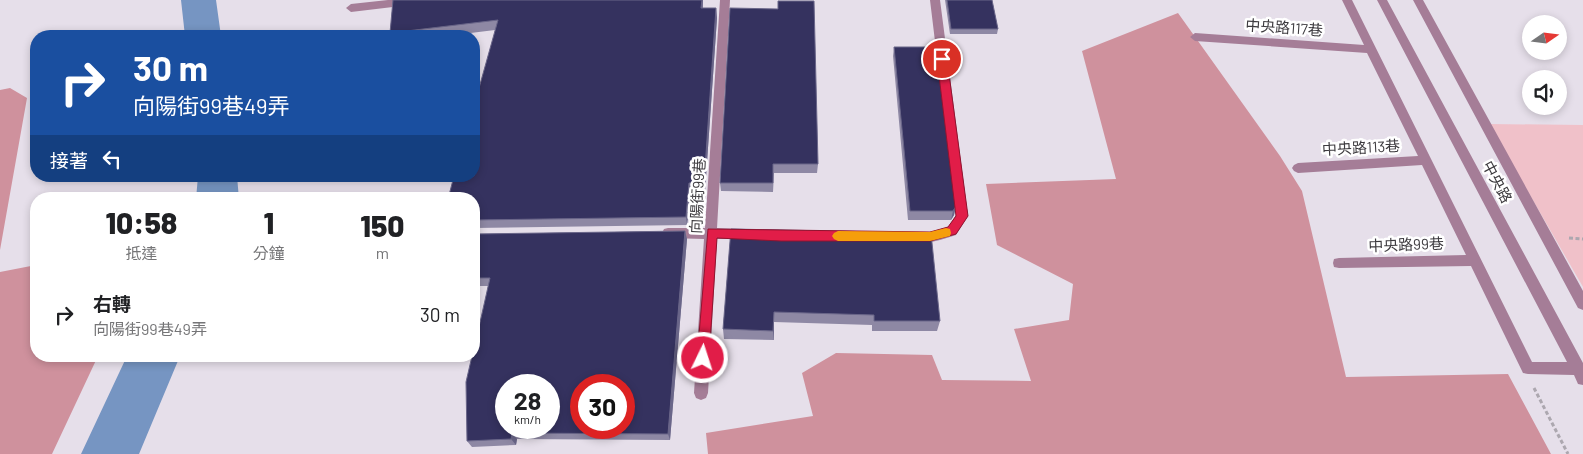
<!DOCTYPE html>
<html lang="zh-TW">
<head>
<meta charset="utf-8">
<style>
	body { margin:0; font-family:Barlow,"Noto Sans TC",sans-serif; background:#f2f2f2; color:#202124; height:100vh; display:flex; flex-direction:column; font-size:19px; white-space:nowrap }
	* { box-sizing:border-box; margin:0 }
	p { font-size:16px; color:#757577 }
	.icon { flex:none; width:28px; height:28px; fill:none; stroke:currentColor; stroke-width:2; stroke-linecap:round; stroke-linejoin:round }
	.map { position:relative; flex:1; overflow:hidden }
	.panel { position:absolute; left:30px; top:192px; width:450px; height:170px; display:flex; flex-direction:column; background:#fff; border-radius:20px; box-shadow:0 2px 8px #0003 }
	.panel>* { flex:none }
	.banner { position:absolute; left:30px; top:30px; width:450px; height:152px; border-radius:20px; box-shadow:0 2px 8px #0003; background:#1a4fa0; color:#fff; overflow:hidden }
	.needle { width:32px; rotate:76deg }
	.fabs { position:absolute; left:1522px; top:15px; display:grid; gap:10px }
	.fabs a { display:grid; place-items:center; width:45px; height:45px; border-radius:50%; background:#fff; box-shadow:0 2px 8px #0003; font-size:25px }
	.speed { position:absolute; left:495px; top:374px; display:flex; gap:10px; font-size:25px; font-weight:700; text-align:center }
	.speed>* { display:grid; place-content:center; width:65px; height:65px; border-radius:50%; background:#fff; box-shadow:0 2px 8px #0003; line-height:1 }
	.speed small { font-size:12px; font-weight:400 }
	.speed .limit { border:8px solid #d22; background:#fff; color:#111 }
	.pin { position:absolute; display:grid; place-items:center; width:42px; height:42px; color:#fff; margin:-21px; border:2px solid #fff; border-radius:50%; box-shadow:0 1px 5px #0007 }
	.me { position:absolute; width:55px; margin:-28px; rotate:4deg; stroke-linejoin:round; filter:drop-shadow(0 0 4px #0008) }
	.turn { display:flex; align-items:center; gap:18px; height:105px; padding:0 20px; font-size:22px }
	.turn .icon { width:65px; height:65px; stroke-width:2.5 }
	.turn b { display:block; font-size:35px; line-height:42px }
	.then { display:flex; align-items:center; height:48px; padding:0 20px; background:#0003; gap:10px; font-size:19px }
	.eta { display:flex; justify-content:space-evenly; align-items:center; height:85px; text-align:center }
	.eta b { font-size:30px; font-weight:800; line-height:35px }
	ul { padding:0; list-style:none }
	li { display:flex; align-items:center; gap:15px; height:75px; padding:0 20px }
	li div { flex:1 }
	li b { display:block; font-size:19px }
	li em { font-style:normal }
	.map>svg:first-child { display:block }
</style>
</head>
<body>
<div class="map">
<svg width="1583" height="454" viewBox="0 0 1583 454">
	<rect width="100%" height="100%" fill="#e6dfea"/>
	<path fill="#f0c1c9" d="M1489,124L1583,125V287Z"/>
	<path fill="#cf919d" d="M1178,13L1280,156L1302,191L1346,377L1508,374L1551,454H708L706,433L813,416L802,373L836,353L932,355L942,380L1031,381L1014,329L1069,320L1073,284L997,245L986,184L1116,179L1082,51Z
		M10,88L27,98L0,250V90Z
		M36,265V356H98L52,454H0V272Z"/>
	<path fill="#7695c2" d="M181,0H216L221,36H185Z
		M198,176H237L239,199H196Z
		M127,356H180L139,454H81Z"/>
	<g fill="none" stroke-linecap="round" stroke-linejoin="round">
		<path stroke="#aca7af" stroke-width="3" stroke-dasharray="4 2.5" stroke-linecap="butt" d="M1569,238L1583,239
			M1534,388L1568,454"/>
		<path fill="#a57d97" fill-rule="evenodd" d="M388,0H423L418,4L351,12L346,8L351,4Z
			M720,0H730L717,228L746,229L750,230L752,234L750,238L746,239H717L708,393L706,398L701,400L696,398L694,393L704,239L668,238L664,237L662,233L664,229L668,228H705Z
			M930,0H940L968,216L956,235C943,239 926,246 912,241L910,237L912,233L930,232L948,227L956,215Z
			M1342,0H1352L1532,362H1567L1377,0H1387L1583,363V385L1578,384L1574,375L1528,374L1523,373L1471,266L1339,268L1334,267L1333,263L1334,259L1339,258L1466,255L1422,165L1298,173L1294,171L1292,168L1294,165L1298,163L1418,156L1367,53L1195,41L1190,37L1195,33L1364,45Z
			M1413,0H1423L1583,291V310L1578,308Z"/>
	</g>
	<path fill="#8e88a4" d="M393,0H703V8H716L717,18L705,191H691L687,225L474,228V199L495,30L446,36H391L390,33Z
		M945,0H992L998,29L997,34H950Z
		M730,8L818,164L817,173H774L773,192L721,191L720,183Z
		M894,47L956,206L954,215L951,220H908L893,56Z
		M731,229L940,321L937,331H872V325L774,322V340L724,339L723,329Z
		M685,231L687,239L670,440L517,439L516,445L472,447L467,441L488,286H474V234Z"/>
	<path fill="#6a6689" d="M702,0H703L702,18L701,8Z
		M716,8L717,18L705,191L704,183Z
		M689,183L691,191L687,225L686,217Z
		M956,206L954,215L951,220L953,211Z
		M685,231L687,239L670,440L668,434Z
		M774,312V340L773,331Z
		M512,433L517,439L516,445L511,439Z"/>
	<path fill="#35325f" stroke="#6a6689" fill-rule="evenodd" d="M393,0H702L701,8H716L704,183H689L686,217L474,220V199H448L454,176H474V106L498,20L390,33Z
		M947,0H992L998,29H951Z
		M778,1H814L818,164H773V183H720L730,8L778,9Z
		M894,47H936L956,206L953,211H910Z
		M731,229L931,233L940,321H874V315L774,312L773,331L723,329Z
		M685,231L668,434L512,433L511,439L467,441L466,382L472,356H474V349L490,278H474V234ZM506,385H549V428H506ZM581,385H624V428H581Z"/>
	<path fill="#e11d48" stroke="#92132f" d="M942,55L947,59L968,216L956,234L930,241H781L717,238L709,358L708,362L703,363L699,362L697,358L708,229L930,232L948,227L956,216L937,59Z"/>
	<path fill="#f59e0b" d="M946,228L950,229L951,233L950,236L930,241H838L834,239L832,236L834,233L838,231L930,232Z"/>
	<g text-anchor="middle" stroke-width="5" stroke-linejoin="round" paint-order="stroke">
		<g font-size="15" fill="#3c3a3e" stroke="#fff">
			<text transform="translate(1284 28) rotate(4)" y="5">中央路117巷</text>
			<text transform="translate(1361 148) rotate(-3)" y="5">中央路113巷</text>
			<text transform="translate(1497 182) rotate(62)" y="5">中央路</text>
			<text transform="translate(698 196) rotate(-87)" y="5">向陽街99巷</text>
			<text transform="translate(1406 245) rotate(-2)" y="5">中央路99巷</text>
		</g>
	</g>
</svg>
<div class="fabs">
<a><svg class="needle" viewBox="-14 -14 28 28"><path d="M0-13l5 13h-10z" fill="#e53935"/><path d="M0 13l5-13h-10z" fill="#757577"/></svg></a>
<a><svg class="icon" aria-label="sound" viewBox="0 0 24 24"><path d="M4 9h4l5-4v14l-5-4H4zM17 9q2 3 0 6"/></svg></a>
</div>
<div class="speed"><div>28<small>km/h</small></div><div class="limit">30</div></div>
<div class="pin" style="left:942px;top:59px;background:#d93025"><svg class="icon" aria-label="arrive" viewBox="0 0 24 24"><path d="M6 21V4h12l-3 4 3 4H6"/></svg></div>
<svg class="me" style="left:703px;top:358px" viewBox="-20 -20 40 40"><circle r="17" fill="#e11d48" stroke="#fff" stroke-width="3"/><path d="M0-11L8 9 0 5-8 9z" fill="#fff"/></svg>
<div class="banner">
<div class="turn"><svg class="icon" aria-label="right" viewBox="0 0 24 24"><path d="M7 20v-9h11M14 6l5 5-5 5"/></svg><div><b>30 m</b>向陽街99巷49弄</div></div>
<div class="then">接著<svg class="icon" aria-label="left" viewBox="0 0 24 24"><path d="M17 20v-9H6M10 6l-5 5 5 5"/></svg></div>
</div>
<section class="panel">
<div class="eta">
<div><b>10:58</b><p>抵達</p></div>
<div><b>1</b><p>分鐘</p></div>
<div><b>150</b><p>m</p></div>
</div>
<ul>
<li><svg class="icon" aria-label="right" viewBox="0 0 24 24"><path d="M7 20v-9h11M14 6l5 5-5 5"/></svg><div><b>右轉</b><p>向陽街99巷49弄</p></div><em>30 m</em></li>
</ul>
</section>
</div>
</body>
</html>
